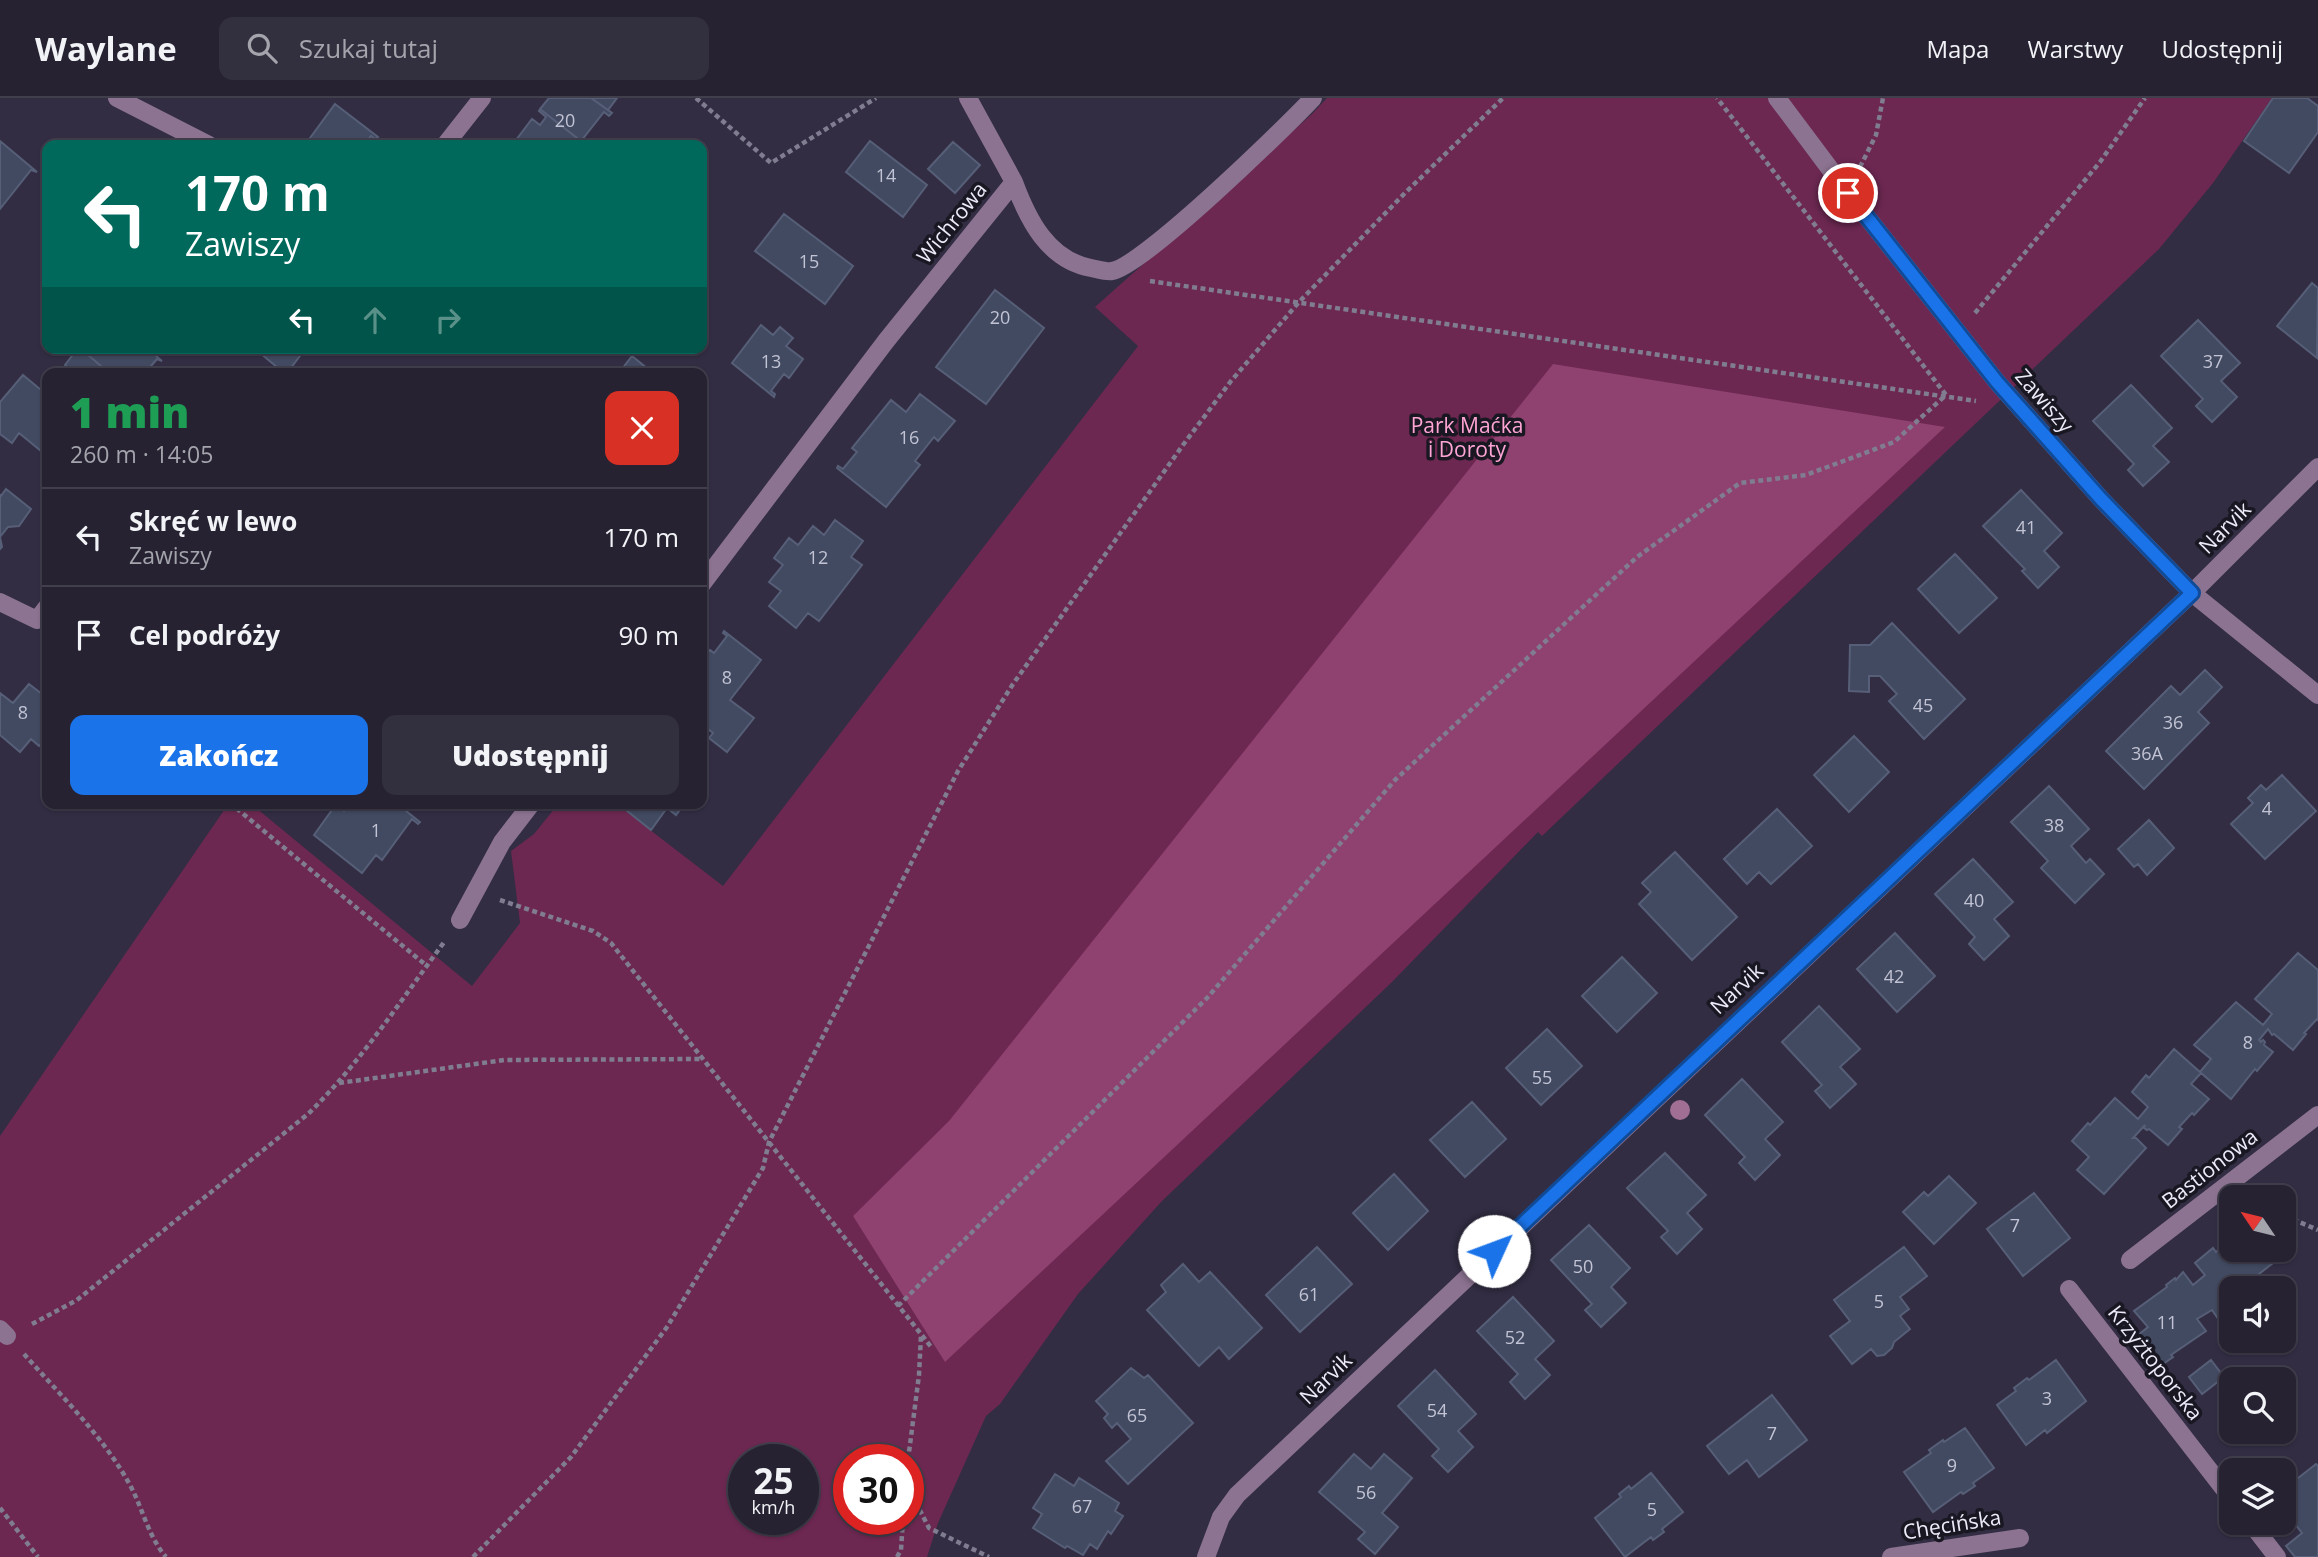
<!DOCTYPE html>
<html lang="pl">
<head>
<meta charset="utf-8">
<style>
	body { margin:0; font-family:"Open Sans",sans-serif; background:#322f3e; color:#f1f3f6; height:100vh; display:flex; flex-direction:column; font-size:26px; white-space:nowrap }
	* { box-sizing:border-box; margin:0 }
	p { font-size:23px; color:#a4a4ac }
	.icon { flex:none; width:38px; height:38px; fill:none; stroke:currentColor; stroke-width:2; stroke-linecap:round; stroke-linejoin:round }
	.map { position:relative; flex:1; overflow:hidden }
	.details { position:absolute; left:42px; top:270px; width:665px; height:441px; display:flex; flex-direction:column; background:#262232; border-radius:14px; box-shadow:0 2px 5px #0004,0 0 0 2px #423f4d }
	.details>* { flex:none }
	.guide { position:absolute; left:42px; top:42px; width:665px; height:214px; border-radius:14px; box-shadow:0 2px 5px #0004,0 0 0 2px #423f4d; background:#00695c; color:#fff; overflow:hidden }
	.needle { width:46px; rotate:305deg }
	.tools { position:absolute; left:2219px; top:1087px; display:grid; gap:14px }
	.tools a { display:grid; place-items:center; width:77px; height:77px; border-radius:14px; background:#262232; box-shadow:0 2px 5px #0004,0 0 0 2px #423f4d; font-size:35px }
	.speed { position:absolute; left:728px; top:1346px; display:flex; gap:14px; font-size:35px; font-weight:700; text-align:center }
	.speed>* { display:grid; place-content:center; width:91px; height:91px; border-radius:50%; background:#262232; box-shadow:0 2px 5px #0004,0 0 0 2px #423f4d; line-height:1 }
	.speed small { font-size:18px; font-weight:400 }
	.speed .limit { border:10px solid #d22; background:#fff; color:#111 }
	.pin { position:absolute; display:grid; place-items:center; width:60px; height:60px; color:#fff; margin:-30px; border:4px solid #fff; border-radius:50%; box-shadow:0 2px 7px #0007 }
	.me { position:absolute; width:77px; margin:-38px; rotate:47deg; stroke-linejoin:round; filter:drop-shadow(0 0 5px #0008) }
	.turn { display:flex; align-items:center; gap:24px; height:147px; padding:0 28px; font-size:32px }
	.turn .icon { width:91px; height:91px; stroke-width:2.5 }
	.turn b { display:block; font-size:49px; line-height:60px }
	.lanes { display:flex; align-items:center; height:66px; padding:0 28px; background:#0003; justify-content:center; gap:35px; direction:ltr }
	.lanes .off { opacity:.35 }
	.round { display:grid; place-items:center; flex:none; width:74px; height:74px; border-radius:14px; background:#322f3e }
	.headline { display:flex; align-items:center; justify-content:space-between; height:119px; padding:0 28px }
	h1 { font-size:42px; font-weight:800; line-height:52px; color:#1e9e55 }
	.primary-button { display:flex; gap:14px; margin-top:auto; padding:14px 28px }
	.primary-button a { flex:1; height:80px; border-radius:14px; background:#1a73e8; color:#fff; font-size:28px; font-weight:800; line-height:80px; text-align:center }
	.primary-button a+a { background:#322f3e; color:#f1f3f6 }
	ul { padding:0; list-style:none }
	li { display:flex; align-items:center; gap:21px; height:98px; padding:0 28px; border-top:2px solid #423f4d }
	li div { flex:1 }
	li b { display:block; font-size:26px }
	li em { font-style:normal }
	header { display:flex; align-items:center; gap:42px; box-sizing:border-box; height:98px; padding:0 35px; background:#262232; border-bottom:2px solid #423f4d }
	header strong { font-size:33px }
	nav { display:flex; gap:38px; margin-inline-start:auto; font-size:24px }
	.search { width:490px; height:63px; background:#322f3e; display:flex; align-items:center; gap:18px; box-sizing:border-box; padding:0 24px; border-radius:14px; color:#a4a4ac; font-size:26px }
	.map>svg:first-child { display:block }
</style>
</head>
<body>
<header>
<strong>Waylane</strong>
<div class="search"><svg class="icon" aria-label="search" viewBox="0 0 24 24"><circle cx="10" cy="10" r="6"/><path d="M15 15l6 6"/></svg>Szukaj tutaj</div>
<nav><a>Mapa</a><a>Warstwy</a><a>Udostępnij</a></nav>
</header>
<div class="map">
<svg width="2318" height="1459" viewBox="0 0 2318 1459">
	<rect width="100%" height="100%" fill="#322d43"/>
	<path fill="#6c2851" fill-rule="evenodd" d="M1327,0H2272L2213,85L2159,151L1542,738L1538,734L1391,885L1162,1103L1078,1196L1000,1306L986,1318L938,1425L927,1459H0V1038L229,705H250L472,888L520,825L511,753L534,736L559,705H615L723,788L1138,248L1095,209L1312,16ZM744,1362H803V1421H744ZM849,1362H908V1421H849Z"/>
	<path fill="#8f416f" d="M1553,266L1945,329L945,1264L853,1118L949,1023Z"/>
	<path fill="#414a61" stroke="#565f77" stroke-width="2" d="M549,0H591L612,15L609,18L604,14L581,43L540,11Z
		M591,0H617L608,12Z
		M2273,0H2307L2318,8V34L2289,75L2244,43Z
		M335,6L378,39L375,41L371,38L364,47H319L310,40Z
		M540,11L581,43L586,47H523L516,42L532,21L540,27L546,19L539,13Z
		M0,43L37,74L31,72L0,111Z
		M870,43L927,87L903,119L846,74Z
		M953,44L980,67L955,95L928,71Z
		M784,116L853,168L825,206L755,153Z
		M2312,185L2318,190L2317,260L2277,228Z
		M995,192L1044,230L986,306L936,269Z
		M2198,222L2240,265L2221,283L2237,299L2212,324L2196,308L2203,301L2161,258Z
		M761,227L773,237L780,229L793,240L786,248L803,261L789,280L784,276L771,293L775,296L774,299L732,265Z
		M78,250H80L109,275H75L65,267Z
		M80,250H147L162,263L157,261L145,275H109Z
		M254,250H306L287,275H284Z
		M632,258L653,275H619Z
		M23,277L47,297V358L19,335L12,345L0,336V304Z
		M2131,287L2172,330L2153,348L2169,364L2143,388L2128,372L2134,366L2093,323Z
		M920,296L955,323L938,343L934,339L915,363L920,367L886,409L837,370L838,368L843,371L857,354L852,350L891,302L906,314Z
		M6,391L31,411L19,428L8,429L0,439L2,449L0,451V397L1,398Z
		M2021,392L2062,435L2044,453L2059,469L2038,490L2022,473L2025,471L1983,428Z
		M835,422L863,443L851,459L862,467L819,523L808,515L796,530L769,508L781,493L769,484L783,467L774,460L789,440L798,447L813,428L824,437Z
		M1955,456L1997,500L1959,535L1918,491Z
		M1892,525L1965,601L1924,641L1889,603L1897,596L1880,578H1869V594L1849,593L1850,547H1870Z
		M724,533L761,562L730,602L754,620L727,654L709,640L713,635L702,626V562L710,552L714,555L727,538L723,535Z
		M2205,572L2222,589L2198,614L2209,625L2144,691L2106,653L2171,588L2180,597Z
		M29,586L47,600V638L39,648L31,641L20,654L0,637V595L13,605Z
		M1854,638L1889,674L1849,714L1814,677Z
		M2282,677L2316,713L2265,761L2231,726L2253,705L2248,700L2261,687L2266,692Z
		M2049,688L2089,731L2071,748L2086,765L2090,761L2104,776L2075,805L2041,770L2048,763L2011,724Z
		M337,705H339L337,708L344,713L351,705H396L420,724L418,726L412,721L382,762L376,757L362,775L314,737Z
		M617,705H685L676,717L667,710L651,732Z
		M1777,711L1812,748L1771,786L1759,774L1747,786L1724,761Z
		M2149,722L2174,750L2147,777L2138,766L2134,769L2118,751Z
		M1675,754L1737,819L1692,862L1639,806L1651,794L1642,785Z
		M1973,761L2013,804L1994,821L2009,838L1984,862L1969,846L1975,839L1935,796Z
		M1895,835L1935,878L1897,914L1857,871Z
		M2298,855L2318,872V922L2317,921L2304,935L2306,936L2293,952L2274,936L2272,937L2268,931L2259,942L2261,944L2263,942L2265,944L2264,947L2273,954L2257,973L2255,971L2231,1001L2201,975L2191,986L2209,1001L2194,1017L2192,1015L2179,1029L2182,1031L2168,1047L2149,1031L2147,1032L2144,1030L2145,1027L2133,1040H2136L2146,1050L2104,1096L2077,1072L2089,1059L2072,1043L2088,1025L2090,1027L2115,1000L2138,1021L2148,1009L2132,994L2146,977L2149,980L2174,951L2200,974L2211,961L2194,947L2236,904L2263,927L2272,916L2255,901Z
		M1622,859L1657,895L1617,934L1582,898Z
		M1819,908L1860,951L1840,969L1856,986L1830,1010L1815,993L1822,987L1782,944Z
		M1547,931L1582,968L1541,1007L1506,970Z
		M1742,981L1783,1024L1765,1041L1780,1057L1755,1082L1739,1065L1745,1059L1705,1017Z
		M1472,1004L1506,1041L1465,1079L1430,1042Z
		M1665,1055L1706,1097L1687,1115L1702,1131L1677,1156L1661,1139L1668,1133L1627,1090Z
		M1394,1076L1428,1113L1388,1152L1353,1115Z
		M1949,1078L1976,1105L1934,1146L1903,1114L1924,1094L1928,1098Z
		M2034,1095L2070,1140L2023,1178L1987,1131Z
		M1589,1127L1630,1170L1611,1189L1626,1205L1601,1229L1585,1212L1592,1206L1551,1162Z
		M2231,1141V1152H2262L2273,1165L2259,1176L2267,1186L2262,1190H2231V1218L2221,1225L2212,1212L2197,1221L2206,1233L2171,1257L2173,1259L2156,1271L2133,1241L2148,1229L2134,1213L2167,1189L2166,1187L2175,1180L2176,1182L2183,1174L2193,1187L2205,1177L2195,1165L2213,1150L2216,1154Z
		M1317,1149L1352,1186L1300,1234L1266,1197Z
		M1904,1149L1927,1178L1900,1199L1909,1211L1900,1218L1910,1231L1894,1244L1892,1250L1884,1257L1877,1258L1871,1251L1852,1266L1830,1238L1850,1223L1834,1202Z
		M1183,1166L1199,1184L1210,1174L1262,1230L1229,1261L1219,1249L1199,1268L1147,1212L1166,1194L1161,1187Z
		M1513,1199L1554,1243L1535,1261L1550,1277L1525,1301L1510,1284L1518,1276L1477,1233Z
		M2056,1262L2086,1303L2047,1335L2045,1332L2026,1347L1997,1307L2016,1293L2014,1290L2027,1280L2029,1282Z
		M2211,1262L2224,1279L2202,1296L2189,1279Z
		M1131,1270L1144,1280L1148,1277L1193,1325L1128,1386L1106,1363L1131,1341L1117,1325L1112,1330L1104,1320L1108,1316L1096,1303Z
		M1435,1272L1476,1316L1458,1333L1473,1349L1448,1374L1432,1358L1439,1351L1398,1308Z
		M1772,1297L1807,1342L1759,1379L1747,1362L1729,1376L1707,1348Z
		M1965,1330L1994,1370L1973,1385L1975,1388L1963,1396L1961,1394L1933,1414L1904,1374L1931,1355L1929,1352L1943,1342L1944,1344Z
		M1354,1356L1371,1371L1384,1356L1412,1380L1382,1415L1398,1429L1375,1456L1358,1441L1365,1434L1319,1394Z
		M2316,1366L2318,1368V1459H2295L2286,1448L2302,1435L2284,1412V1391Z
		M1651,1375L1683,1414L1662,1431L1664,1434L1653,1442L1651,1439L1625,1459L1595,1420L1621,1399L1619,1396L1629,1388L1631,1391Z
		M1055,1376L1074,1388L1079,1380L1119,1405L1115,1413L1123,1418L1111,1436L1108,1433L1097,1451L1090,1446L1083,1457L1067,1448L1065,1450L1033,1430L1042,1416L1033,1410Z"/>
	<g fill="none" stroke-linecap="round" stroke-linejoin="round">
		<path stroke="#817d90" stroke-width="4.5" stroke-dasharray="5 3.5" stroke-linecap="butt" d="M696,0L771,65L876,0
			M1860,69L1876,37L1883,0
			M1150,183L1976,303
			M1975,215L2100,64L2145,0
			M230,705L427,868
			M500,802L593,833L611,845L932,1250
			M339,985L504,962L701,961
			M2273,1092L2278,1099
			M2284,1106L2297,1123L2318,1132
			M898,1208L1207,900L1395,682L1637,459L1740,385L1806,377L1894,344L1946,297L1717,0
			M32,1226L77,1202L308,1016C361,964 401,902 445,843
			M24,1256C61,1298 103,1338 130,1387C143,1411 148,1438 166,1459
			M908,1362L919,1277L921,1237
			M908,1389L929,1430L989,1459
			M0,1410L38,1459
			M473,1459L571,1359L667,1229L763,1070L769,1044L958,673L1013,586L1183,347L1231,283L1299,204L1405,95L1503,0
			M897,1459L901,1452L903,1421"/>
		<path stroke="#8c7391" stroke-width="18" d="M117,0L209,47
			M968,0L1014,84
			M1777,0L1848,95L1997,284L2101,401L2192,495L2318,597
			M445,47L482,0
			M702,486L886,243L1014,84C1028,122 1048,162 1091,170C1097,171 1106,174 1112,173C1142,169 1286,29 1313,0
			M0,504L37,522L47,509
			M460,822L502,744L532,705
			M2130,1162L2318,1017
			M2069,1191L2231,1400
			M0,1231L7,1238
			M2250,1424L2277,1459
			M1206,1459L1221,1419L1237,1397L2192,495L2318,369
			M1891,1459L2020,1440"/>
	</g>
	<circle fill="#a26f94" cx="1680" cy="1012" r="10"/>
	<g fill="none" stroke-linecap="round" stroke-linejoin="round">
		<g stroke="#114b97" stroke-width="18">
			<path id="route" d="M1494,1153L2192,495L2101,401L1997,284L1848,95"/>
		</g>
		<use href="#route" stroke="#1a73e8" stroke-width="12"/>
	</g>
	<g text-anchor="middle" stroke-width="7" stroke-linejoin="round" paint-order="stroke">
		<g font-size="18" fill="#c2c3d4">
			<text x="565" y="29">20</text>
			<text x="886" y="84">14</text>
			<text x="809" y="170">15</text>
			<text x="1000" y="226">20</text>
			<text x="771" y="270">13</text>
			<text x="2213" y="270">37</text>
			<text x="909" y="346">16</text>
			<text x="2026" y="436">41</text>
			<text x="818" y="466">12</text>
			<text x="727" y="586">8</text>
			<text x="1923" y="614">45</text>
			<text x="23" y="621">8</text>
			<text x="2173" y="631">36</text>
			<text x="2147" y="662">36A</text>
			<text x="2267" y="717">4</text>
			<text x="2054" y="734">38</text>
			<text x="376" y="739">1</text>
			<text x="1974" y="809">40</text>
			<text x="1894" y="885">42</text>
			<text x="2248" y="951">8</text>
			<text x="1542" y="986">55</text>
			<text x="2015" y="1134">7</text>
			<text x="1583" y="1175">50</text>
			<text x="1309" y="1203">61</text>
			<text x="1879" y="1210">5</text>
			<text x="2167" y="1231">11</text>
			<text x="1515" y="1246">52</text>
			<text x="2047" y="1307">3</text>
			<text x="1437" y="1319">54</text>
			<text x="1137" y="1324">65</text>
			<text x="1772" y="1342">7</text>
			<text x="1952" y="1374">9</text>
			<text x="1366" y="1401">56</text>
			<text x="1082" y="1415">67</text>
			<text x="1652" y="1418">5</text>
		</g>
		<g font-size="21" fill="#edebfa" stroke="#191721">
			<text transform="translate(952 125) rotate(-51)" y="7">Wichrowa</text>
			<text transform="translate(2044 303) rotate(49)" y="7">Zawiszy</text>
			<text transform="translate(2225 430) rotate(-45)" y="7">Narvik</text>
			<text transform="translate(1737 891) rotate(-43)" y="7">Narvik</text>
			<text transform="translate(2210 1071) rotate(-38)" y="7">Bastionowa</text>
			<text transform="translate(2155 1265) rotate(52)" y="7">Krzyżtoporska</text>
			<text transform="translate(1326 1281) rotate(-44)" y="7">Narvik</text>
			<text transform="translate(1952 1427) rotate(-9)" y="7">Chęcińska</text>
		</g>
		<g font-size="21" fill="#fea5d6" stroke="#191721">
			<text x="1467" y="335">Park Maćka<tspan x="1467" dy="24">i Doroty</tspan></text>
		</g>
	</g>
</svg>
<div class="tools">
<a><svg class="needle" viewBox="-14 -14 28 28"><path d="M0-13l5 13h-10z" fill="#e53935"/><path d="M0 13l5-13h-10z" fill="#a4a4ac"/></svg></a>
<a><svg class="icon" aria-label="sound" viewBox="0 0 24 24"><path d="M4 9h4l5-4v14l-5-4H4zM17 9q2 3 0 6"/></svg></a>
<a><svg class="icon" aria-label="search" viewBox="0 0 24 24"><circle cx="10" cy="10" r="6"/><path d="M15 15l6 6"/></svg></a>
<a><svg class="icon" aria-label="layers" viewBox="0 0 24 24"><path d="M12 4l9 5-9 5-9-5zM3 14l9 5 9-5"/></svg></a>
</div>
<div class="speed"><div>25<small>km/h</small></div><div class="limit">30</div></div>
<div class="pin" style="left:1848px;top:95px;background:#d93025"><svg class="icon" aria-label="arrive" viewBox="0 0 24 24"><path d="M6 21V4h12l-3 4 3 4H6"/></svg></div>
<svg class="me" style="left:1494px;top:1153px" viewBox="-20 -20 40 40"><circle r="19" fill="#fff"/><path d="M0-13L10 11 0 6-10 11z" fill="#1a73e8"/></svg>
<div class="guide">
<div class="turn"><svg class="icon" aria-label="left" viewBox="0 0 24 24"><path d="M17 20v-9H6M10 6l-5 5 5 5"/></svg><div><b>170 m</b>Zawiszy</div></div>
<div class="lanes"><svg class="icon" aria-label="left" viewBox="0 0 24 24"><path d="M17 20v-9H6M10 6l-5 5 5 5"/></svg><svg class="icon off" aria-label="ahead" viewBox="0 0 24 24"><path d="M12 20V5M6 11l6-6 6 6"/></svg><svg class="icon off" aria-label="right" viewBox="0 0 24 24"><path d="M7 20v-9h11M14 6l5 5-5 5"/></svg></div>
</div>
<section class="details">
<div class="headline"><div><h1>1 min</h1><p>260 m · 14:05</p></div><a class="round" style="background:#d93025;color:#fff"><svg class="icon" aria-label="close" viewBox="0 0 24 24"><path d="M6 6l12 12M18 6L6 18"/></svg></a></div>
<ul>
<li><svg class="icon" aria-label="left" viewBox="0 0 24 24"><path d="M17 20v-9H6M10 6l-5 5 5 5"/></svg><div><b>Skręć w lewo</b><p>Zawiszy</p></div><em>170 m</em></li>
<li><svg class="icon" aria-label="arrive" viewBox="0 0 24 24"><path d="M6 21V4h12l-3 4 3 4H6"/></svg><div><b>Cel podróży</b></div><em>90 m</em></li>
</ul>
<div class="primary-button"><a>Zakończ</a><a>Udostępnij</a></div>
</section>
</div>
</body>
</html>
